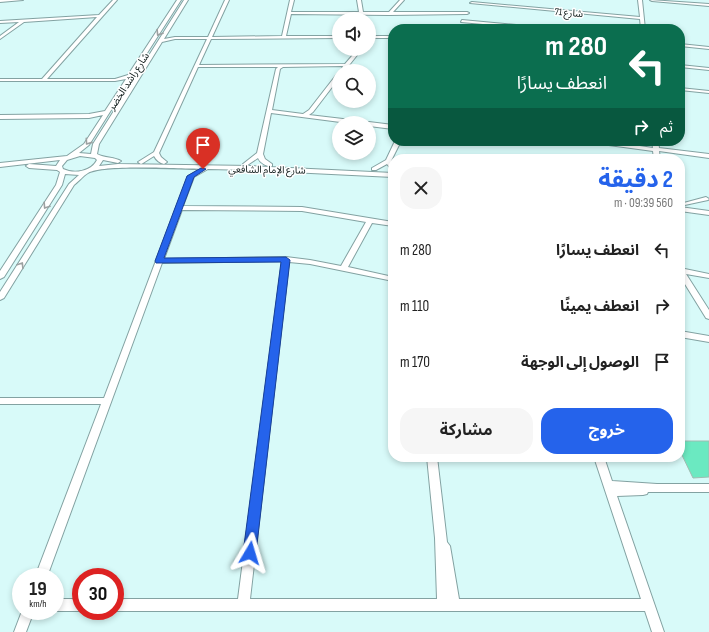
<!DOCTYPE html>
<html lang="ar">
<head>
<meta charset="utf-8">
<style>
	body { margin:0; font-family:"Sofia Sans Condensed","Noto Sans Arabic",sans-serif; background:#f6f6f6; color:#222; direction:rtl; height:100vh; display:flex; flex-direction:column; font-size:15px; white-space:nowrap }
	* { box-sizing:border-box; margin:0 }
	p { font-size:13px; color:#767676 }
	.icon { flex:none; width:22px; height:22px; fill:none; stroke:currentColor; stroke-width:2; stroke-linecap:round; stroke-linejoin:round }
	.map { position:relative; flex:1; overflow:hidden; direction:ltr }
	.drawer { position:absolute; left:388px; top:154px; width:297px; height:308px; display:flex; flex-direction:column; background:#fff; border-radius:16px; box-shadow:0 2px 6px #0003; direction:rtl }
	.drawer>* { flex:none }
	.guide { position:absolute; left:388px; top:24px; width:297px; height:122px; border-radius:16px; box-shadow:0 2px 6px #0003; direction:rtl; background:#0b6e4f; color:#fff; overflow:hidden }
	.tools { position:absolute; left:332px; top:12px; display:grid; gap:8px }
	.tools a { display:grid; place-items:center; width:44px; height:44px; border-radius:50%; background:#fff; box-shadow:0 2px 6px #0003; font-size:20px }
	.speed { position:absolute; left:12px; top:568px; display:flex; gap:8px; font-size:20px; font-weight:700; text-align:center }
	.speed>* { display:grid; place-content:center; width:52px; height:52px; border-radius:50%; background:#fff; box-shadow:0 2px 6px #0003; line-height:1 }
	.speed small { font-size:10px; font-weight:400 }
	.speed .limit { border:6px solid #d22; background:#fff; color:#111 }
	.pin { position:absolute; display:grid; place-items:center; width:34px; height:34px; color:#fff; margin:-41px -17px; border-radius:50% 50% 50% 0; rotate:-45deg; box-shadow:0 0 4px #0007 }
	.pin .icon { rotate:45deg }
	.me { position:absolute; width:44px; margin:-22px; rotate:7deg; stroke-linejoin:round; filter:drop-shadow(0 0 3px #0008) }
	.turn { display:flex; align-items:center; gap:14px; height:84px; padding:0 12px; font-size:18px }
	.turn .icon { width:52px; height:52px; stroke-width:2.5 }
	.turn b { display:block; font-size:28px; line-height:34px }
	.then { display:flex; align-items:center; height:38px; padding:0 12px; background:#0003; gap:8px; font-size:15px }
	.round { display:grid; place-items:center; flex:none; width:42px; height:42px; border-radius:16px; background:#f6f6f6 }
	.head { display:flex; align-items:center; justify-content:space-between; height:68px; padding:0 12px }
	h1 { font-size:24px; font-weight:700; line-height:30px; color:#2563eb }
	.cta { display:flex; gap:8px; margin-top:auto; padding:8px 12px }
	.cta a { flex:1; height:46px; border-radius:16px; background:#2563eb; color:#fff; font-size:16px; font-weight:700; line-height:46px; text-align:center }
	.cta a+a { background:#f6f6f6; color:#222 }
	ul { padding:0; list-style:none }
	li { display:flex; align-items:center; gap:12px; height:56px; padding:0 12px }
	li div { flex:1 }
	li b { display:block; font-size:15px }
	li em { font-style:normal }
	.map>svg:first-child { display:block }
</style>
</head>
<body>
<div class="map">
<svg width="709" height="632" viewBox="0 0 709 632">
	<rect width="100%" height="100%" fill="#d8faf9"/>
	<path fill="#6be9c1" stroke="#a0bcb1" d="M680,441H709V477L693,478L680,451Z"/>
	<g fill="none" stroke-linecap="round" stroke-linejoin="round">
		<g stroke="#83a2a2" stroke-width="2">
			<path id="minor" d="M0,0H23L0,2Z
				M113,0H117L47,79H115L128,75L177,0H181L133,75L134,76L132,77L89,145L79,153L91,154L93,144L184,0H188L164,39L175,37H208L225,0H229L212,37L282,36L290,0H294L291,12H359L357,0H361L363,12H389L400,0H404L393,12H467L469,13L467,14L389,15L291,14L286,36H339V38L211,39L199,65L345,64L358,49H362L346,69H342L343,66L283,67L280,69L272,110L303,114L309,110L337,74H339V78L313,112L309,115L360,121L363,123H348L271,113L263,154L265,159L272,164V166C267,167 260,163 258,158L246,166L243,164L257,153L276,69L278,67H198L159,153L161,157L167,162L164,164C160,163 156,160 154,156L143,163L141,164L138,162L154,152L207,39H175L162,42L99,144L97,154C104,158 114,157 121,161L118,163L103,160L99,166L118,164L251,166L393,173V177L251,170L208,169L194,177L183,206L302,207L393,222V226L372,223L348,267L393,277V281L310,264L289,262L250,599H437L435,538L427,457H437L447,542L450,546L459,599H641L594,457H604L612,481L657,484H709V492H648L647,494L643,495L617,496L664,632H652L645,611H115V599H238L282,261L162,263L47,577H35L101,404H0V398H104L188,176L200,169C178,169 104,164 88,173C83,176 79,181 74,185L4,298L0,300V292L69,184L79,175L65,174L62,185L4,277L0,279V271L56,185L60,172L57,170L29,168L26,166L29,164L56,166L60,160L0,167V163L67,156L84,144L103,115L89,118L0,119V115L89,114L105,111L126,79L115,81H0V79H42L97,17L24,22L0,39V36L19,22L0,23V21L99,15ZM80,156L95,158L97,160C91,172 74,174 63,169L62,166L67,160ZM182,210L302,211L366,222L341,266L310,260L286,257L164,259Z
				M638,0H642L645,29H641L640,19L470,3L472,2L640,17Z
				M650,0L709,4V6L652,1Z
				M462,20L549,28L551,29H536L461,22Z
				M369,36H393V38H369Z
				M680,44L709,47V49L680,46Z
				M680,65L709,68V70L680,67Z
				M680,88L709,91V93L680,90Z
				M369,122L393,125V129L369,126V123H367Z
				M395,141H401L391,161L393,164V170L391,169L387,164L376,170H372V168L386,160Z
				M591,141H606L653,148L652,141H658L659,148L709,154V158L659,151L660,159H654L653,151L594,143Z
				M706,197L709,199L708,200L680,206V204Z
				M680,207L709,211V215L680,211Z
				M680,268L709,274V278L686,274L709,310V319L706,318L680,276Z
				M680,331L709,336V342L680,337Z
				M55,599H81V611H55Z
				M22,611H34L26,632H14Z"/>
		</g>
		<use href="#minor" fill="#fff" fill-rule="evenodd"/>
	</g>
	<defs><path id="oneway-chevron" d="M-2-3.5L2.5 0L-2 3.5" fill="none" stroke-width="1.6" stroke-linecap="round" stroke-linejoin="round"/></defs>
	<g stroke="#9ca1a1">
		<use href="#oneway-chevron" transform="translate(159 33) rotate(122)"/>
		<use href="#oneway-chevron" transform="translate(88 142) rotate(125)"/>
		<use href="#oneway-chevron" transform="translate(46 206) rotate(123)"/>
		<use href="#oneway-chevron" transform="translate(21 265) rotate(-58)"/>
	</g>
	<path fill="#2563eb" stroke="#184099" d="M201,168L206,169L194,177L164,258L286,257L290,260L256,553L254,557L250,559L245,557L243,553L281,262L156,263L155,261L187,176Z"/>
	<g text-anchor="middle" stroke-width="3" stroke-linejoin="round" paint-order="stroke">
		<g font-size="10" fill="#081514" stroke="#fff">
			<text transform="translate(569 12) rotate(5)" y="4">شارع 71</text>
			<text transform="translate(128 81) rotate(-57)" y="4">شارع راشد الخضر</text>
			<text transform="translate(267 169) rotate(1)" y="4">شارع الإمام الشافعي</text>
		</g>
	</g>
</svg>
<div class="tools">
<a><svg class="icon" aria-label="sound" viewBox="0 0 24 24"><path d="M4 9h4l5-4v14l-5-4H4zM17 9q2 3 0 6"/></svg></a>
<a><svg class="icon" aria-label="search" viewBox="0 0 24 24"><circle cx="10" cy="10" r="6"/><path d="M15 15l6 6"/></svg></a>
<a><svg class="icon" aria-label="layers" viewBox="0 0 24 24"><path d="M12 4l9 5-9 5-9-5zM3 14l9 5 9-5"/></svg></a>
</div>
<div class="speed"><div>19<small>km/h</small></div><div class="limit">30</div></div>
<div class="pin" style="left:203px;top:169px;background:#d93025"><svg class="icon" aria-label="arrive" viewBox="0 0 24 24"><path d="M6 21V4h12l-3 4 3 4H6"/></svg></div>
<svg class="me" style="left:250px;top:553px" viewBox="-20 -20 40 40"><path d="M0-17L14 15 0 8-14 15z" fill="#2563eb" stroke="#fff" stroke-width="4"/></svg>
<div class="guide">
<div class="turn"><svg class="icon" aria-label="left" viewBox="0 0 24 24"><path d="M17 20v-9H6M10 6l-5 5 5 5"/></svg><div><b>280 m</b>انعطف يسارًا</div></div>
<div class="then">ثم<svg class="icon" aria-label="right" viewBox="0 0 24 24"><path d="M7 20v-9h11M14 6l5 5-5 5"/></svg></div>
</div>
<section class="drawer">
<div class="head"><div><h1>2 دقيقة</h1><p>560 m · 09:39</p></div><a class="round"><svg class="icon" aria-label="close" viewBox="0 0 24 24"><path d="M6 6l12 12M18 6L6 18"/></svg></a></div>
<ul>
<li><svg class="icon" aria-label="left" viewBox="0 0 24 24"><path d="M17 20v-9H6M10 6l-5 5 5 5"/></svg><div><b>انعطف يسارًا</b></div><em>280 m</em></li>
<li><svg class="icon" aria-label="right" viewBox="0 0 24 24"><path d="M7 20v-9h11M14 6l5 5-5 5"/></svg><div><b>انعطف يمينًا</b></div><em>110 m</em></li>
<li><svg class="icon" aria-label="arrive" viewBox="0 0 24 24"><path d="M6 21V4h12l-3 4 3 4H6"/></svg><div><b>الوصول إلى الوجهة</b></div><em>170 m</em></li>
</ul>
<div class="cta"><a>خروج</a><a>مشاركة</a></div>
</section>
</div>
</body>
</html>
